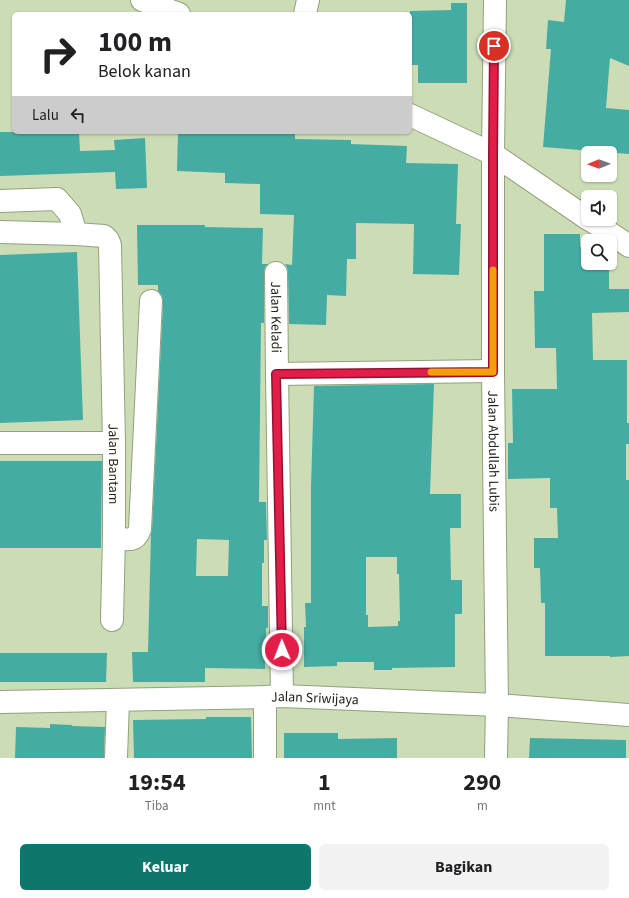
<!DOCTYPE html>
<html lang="id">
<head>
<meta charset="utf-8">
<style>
	body { margin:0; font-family:"Source Sans 3",sans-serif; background:#f2f2f2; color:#202124; height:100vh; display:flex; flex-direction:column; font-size:15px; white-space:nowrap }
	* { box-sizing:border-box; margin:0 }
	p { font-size:13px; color:#757577 }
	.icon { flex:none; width:22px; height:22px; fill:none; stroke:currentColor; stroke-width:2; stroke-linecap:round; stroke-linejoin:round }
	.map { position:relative; height:758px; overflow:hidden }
	.panel { display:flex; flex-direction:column; background:#fff; flex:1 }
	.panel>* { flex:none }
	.hud { position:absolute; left:12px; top:12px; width:400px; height:122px; border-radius:6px; box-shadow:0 1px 3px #0004; background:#fff; color:#202124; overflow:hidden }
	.needle { width:26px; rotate:269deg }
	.buttons { position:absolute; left:581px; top:146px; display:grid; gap:8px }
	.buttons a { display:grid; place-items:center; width:36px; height:36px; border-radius:6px; background:#fff; box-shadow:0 1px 3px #0004; font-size:20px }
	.pin { position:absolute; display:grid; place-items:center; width:34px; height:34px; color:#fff; margin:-17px; border:2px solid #fff; border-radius:50%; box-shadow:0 1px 4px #0007 }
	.me { position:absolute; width:44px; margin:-22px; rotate:359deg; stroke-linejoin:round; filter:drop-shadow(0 0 3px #0008) }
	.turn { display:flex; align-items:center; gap:14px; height:84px; padding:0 20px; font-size:18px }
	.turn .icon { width:52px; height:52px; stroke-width:2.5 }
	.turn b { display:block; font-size:28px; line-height:34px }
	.then { display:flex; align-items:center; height:38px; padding:0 20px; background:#0003; gap:8px; font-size:15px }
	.eta { display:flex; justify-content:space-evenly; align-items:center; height:68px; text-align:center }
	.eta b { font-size:24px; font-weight:700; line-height:28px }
	.button { display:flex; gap:8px; margin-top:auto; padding:8px 20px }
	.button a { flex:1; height:46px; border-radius:6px; background:#0f766e; color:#fff; font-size:16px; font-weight:700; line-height:46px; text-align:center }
	.button a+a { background:#f2f2f2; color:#202124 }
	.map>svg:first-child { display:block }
</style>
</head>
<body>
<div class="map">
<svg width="629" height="758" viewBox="0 0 629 758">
	<rect width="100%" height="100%" fill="#ccddb6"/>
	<path fill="#45aca3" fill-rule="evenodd" d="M566,0H629V66L610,58L606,108L629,110V154L543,147L551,49H546L548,20L564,22Z
		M451,3H467V83H418V65H410V11L451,10Z
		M0,132H79L80,151L115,150L114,140L145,138L147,188L116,189L115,172L0,176Z
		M178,132H295V139L351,140V144L407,146L406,163L458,164L456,224H461L459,275L413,274L414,224L356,223V259H347L346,296L327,295L326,325L289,324L288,273L287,267L285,264L292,265L294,215L260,214V184L225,183V173L177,171Z
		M137,225H205V227L263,228L262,264H268L265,267L264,273V323H261L259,502H266L267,540H264V563H262V606H268V628H266L265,669L205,668V682H133L132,652H148L151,534L152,530L163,302L162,296L158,291V285H138ZM197,539L229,540L228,576H196Z
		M544,234H580V247H588V263H609V289H629V312L592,313L593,360H627V423H629V444H626V480H629V656L610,657V656H545V603H541L540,568H534V538H558L557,508H550V478L508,479V443H513L512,389H557L556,348H535L534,291H544Z
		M77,252L83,420L0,423V255Z
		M434,384L430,494H461V528H450L451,580H462V614H455V667L392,668V670H374V662H337V666L304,667V627H306L305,603H311V487L314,386ZM366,557H397V574H399L400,621H398V626L368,627V615H366Z
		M0,461H102L101,548H0Z
		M0,653H107L106,682H0Z
		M206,717H251L252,758H134L133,720L206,719Z
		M50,724L72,725V726L105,727L104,758H15L16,727L50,728Z
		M284,733H338V739L397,738V758H284Z
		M530,738L626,740V758H529Z"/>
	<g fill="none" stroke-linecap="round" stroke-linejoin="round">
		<g stroke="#90a17c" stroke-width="24">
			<g id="minor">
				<path d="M142,0L179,14"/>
				<path id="s1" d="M495,0L493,154V371L497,705L496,758"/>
				<path d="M305,14L308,0"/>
				<path d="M410,115L493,154L588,219"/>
				<path d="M0,201L57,199L70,214L76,234"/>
				<path d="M589,219L629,246"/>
				<path id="s2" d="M0,232L76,234L104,236L108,240L110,245L114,443V537C121,539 133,542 137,535C139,533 139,531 140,529L151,301"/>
				<path id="s3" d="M276,273L277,374L282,696"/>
				<path d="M277,374L493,371"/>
				<path d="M0,443H114"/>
				<path d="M112,620L114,537"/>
				<path id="s4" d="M0,702L265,697L282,696L497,705L629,715"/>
				<path d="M116,758L118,700"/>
				<path d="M265,758V697"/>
			</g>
		</g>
		<use href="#minor" stroke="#fff" stroke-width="22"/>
	</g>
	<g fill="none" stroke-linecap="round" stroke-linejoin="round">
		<g stroke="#92132f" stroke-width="10">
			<path id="route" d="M282,650L276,374L493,372V154L494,46"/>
		</g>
		<use href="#route" stroke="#e11d48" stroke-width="7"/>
		<path stroke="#f59e0b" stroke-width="7" d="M431,372H493V270"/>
	</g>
	<g text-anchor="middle" stroke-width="4" stroke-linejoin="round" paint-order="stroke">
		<g font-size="14" fill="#212719" stroke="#ccddb6">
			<text dy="5" stroke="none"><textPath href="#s3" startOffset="44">Jalan Keladi</textPath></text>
			<text dy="5" stroke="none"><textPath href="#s1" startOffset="451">Jalan Abdullah Lubis</textPath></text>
			<text dy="5" stroke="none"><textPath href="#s2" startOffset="334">Jalan Bantam</textPath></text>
			<text dy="5" stroke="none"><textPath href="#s4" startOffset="315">Jalan Sriwijaya</textPath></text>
		</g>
	</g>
</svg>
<div class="buttons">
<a><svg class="needle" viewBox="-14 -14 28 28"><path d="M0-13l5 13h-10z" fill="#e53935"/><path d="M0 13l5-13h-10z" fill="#757577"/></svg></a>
<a><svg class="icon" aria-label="sound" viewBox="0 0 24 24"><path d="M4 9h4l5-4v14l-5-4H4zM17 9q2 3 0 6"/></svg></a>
<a><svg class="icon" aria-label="search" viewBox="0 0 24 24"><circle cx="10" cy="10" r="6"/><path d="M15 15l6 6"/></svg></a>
</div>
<div class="pin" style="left:494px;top:46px;background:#d93025"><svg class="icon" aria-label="arrive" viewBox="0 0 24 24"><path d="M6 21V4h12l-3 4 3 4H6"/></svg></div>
<svg class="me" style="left:282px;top:650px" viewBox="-20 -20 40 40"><circle r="17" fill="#e11d48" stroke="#fff" stroke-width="3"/><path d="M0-11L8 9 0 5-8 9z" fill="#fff"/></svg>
<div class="hud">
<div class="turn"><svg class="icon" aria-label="right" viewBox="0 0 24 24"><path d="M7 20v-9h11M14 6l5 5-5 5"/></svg><div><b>100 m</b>Belok kanan</div></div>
<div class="then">Lalu<svg class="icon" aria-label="left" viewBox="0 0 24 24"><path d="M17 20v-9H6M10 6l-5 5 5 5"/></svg></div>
</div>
</div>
<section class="panel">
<div class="eta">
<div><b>19:54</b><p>Tiba</p></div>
<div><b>1</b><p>mnt</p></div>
<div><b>290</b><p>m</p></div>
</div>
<div class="button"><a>Keluar</a><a>Bagikan</a></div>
</section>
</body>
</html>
